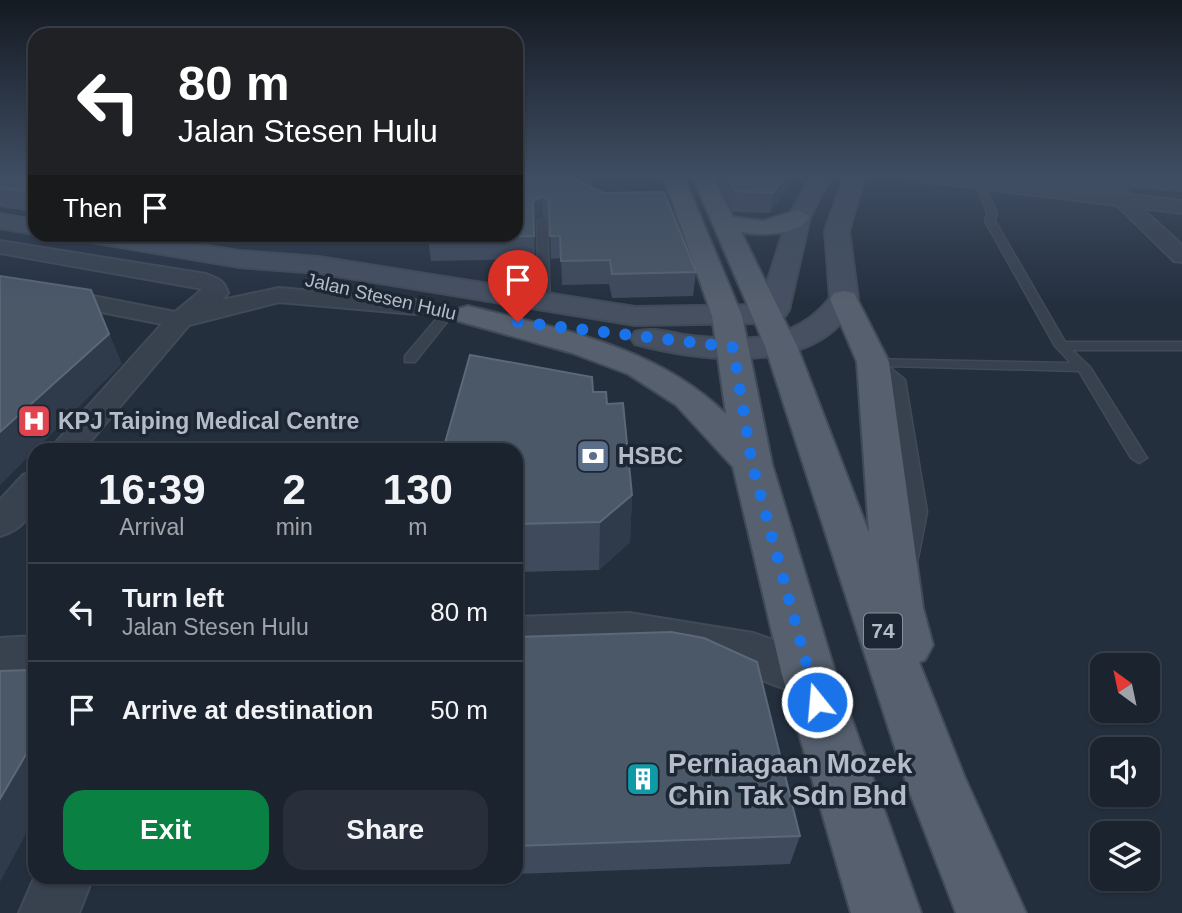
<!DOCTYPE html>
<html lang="en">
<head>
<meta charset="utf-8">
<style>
	body { margin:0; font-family:Helvetica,sans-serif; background:#282f3a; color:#f1f3f6; height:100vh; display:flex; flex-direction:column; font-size:26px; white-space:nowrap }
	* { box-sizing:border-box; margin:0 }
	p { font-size:23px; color:#a0a4aa }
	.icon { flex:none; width:38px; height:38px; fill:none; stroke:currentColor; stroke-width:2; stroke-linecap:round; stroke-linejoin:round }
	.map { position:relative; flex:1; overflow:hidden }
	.drawer { position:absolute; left:28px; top:443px; width:495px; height:441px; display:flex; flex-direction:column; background:#1b232e; border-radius:21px; box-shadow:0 2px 5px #0004,0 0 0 2px #39404a }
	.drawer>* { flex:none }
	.hud { position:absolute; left:28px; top:28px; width:495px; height:214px; border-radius:21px; box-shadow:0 2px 5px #0004,0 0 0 2px #39404a; background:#202124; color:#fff; overflow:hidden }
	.needle { width:46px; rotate:327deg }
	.tools { position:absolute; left:1090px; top:653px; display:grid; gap:14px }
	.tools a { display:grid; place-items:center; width:70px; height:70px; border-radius:14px; background:#1b232e; box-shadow:0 2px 5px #0004,0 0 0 2px #39404a; font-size:35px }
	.pin { position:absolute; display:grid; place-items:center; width:60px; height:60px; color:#fff; margin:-72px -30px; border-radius:50% 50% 50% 0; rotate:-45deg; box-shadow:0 0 7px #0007 }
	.pin .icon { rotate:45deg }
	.me { position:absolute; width:77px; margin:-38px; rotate:343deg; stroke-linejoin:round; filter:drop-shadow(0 0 5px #0008) }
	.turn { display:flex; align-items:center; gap:24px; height:147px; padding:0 35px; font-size:32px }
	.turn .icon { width:91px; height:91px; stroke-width:2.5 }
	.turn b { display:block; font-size:49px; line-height:60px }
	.then { display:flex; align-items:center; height:66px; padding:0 35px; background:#0003; gap:14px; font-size:26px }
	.eta { display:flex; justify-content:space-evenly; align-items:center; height:119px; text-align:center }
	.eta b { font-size:42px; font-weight:600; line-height:49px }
	.cta { display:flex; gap:14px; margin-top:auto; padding:14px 35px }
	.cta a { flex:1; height:80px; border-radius:21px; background:#0b8043; color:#fff; font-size:28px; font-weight:600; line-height:80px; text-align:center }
	.cta a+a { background:#282f3a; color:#f1f3f6 }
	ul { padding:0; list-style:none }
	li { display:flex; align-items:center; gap:21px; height:98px; padding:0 35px; border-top:2px solid #39404a }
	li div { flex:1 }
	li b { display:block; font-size:26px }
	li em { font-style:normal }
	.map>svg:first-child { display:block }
</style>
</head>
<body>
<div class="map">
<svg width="1182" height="913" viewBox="0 0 1182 913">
	<rect width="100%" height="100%" fill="#242f3e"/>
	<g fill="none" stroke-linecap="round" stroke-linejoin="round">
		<g stroke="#414a57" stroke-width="3">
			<path id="service" d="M976,182L983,184L997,213L995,221L1065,342H1182V350H1072L1090,367L1147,458L1139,463L1131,458L1079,371L888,366L905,380L927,512L918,558L916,563H902L900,558L909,512L891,382L868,365V359L1071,363L1055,346L985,221L987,213Z
				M542,219L547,222L550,301L544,304L538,301L537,222Z
				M448,309L454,313L415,362H405V356L444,310Z"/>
		</g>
		<g stroke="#414a57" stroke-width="4">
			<path id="minor" d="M905,175H959L1111,193L1103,175H1120L1130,195L1182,201V213L1141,208L1182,245V262L1174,261L1117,205L913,180Z
				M0,241L206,274C218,279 224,280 228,293L222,300L279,288L415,300L424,302L427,307L424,312L415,314L279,302L189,325L83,450H49L162,324L0,292V278L175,312L203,289L0,253Z
				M35,472C35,502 34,526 0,536V500L23,475Z
				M35,876V877H93L79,913H19Z"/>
		</g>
		<g stroke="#414a57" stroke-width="4">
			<path id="tertiary" d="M629,613L753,633L828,659L836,675L828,691L809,698L749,675L629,653L516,659V617Z
				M35,636V680L0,682V638Z"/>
		</g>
		<g stroke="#414a57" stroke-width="4">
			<path id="secondary" d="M812,175H832L810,217L789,310L785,316L763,323L635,325L319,273L239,267L85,241L74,234H133L239,251L319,257L635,307L760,305L788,217Z
				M845,175H865L849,231L858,299C851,309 844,321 835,329C787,372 692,359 635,344L631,338L635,332C651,327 668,332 684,335C737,342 794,345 830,298L825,231Z
				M0,214L35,220V234L0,228Z"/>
		</g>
		<g stroke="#414a57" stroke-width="4">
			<path id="primary" d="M663,175H683L742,316L772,464L836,675L921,913H851L782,675L733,467L676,405L628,374L572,353L458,321L453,315L458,309L468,306C560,329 656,346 726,414L712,316Z
				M692,175H712L733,217L763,221L799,210L810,217C797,236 761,236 741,232L797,346L869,533L857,362L830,299L834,293L844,291L854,293L889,362L923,608L933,645L925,660L919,662L965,778L1026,913H956L908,788L765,346Z"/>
		</g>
		<use href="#service" fill="#38414e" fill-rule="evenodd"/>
		<use href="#minor" fill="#38414e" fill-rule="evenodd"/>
		<use href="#tertiary" fill="#38414e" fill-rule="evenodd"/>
		<use href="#secondary" fill="#465061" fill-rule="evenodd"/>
		<use href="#primary" fill="#56606e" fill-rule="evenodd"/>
	</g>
	<path fill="#3f4b5c" d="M0,175H35V212L0,207Z
		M516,175L696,272L693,296L612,298L609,284L562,285L561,258L551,259L550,222L543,217L534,222L535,259L431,261L428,238Z
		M715,175H797L770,213L733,212Z
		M984,175H1113L1106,190Z
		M1122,175H1182V192L1130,188Z
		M188,234H235L224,240Z
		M593,392L632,495L630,542L599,570L516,572V450Z
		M516,637L800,836L790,864L516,874Z"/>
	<path fill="#2f3b4b" d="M786,175H797L770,213L773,193Z
		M543,196V217L534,222L535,259L533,201Z
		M222,234H235L224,240Z
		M91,290L122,364L0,485V432Z
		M632,495L630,542L599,570L600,522Z
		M35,739V817L0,882V799Z"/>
	<path fill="#4b5868" stroke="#5c6777" stroke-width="2" d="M0,175H35V193L0,188Z
		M516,175H566L604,193L664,192L696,272L612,274L610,260L561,261L560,236H550L549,201L543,196L533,201L534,236L428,238L429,234H516Z
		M727,175H786L773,193L736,191Z
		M0,276L91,290L109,334L0,432Z
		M470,355L592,377L593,392H606L607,404L623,403L632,495L600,522L516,524V450H443Z
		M671,632L704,638L757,662L800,836L516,846V637Z
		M30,670L35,676V739L0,799V671Z"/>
	<linearGradient id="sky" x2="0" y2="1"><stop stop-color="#141a22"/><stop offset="0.58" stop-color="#3f4d63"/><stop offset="1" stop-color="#3f4d63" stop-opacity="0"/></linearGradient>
	<rect width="1182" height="303" fill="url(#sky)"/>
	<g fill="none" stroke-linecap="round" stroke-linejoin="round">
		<path stroke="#1a73e8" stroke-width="12" stroke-dasharray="0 21.6" d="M518,322L733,347L752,464L817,702"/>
	</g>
	<defs>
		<g id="hospital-square" transform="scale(1.75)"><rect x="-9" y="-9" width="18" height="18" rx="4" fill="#e0444e" stroke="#1d2633"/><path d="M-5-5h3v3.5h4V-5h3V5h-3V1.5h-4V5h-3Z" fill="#fff"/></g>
		<g id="bank-square" transform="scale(1.75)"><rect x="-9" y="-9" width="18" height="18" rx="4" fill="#5c6f8a" stroke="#1d2633"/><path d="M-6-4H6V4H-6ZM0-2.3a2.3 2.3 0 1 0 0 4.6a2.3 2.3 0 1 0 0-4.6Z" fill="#fff"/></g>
		<g id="building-square" transform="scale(1.75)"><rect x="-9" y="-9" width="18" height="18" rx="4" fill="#0f9aa8" stroke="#1d2633"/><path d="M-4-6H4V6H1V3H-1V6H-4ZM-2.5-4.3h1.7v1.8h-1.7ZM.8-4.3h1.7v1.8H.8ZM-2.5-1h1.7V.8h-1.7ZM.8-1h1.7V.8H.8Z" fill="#fff"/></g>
	</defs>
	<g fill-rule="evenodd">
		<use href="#hospital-square" x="34" y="421"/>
		<use href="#bank-square" x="593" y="456"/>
		<use href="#building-square" x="643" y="779"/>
	</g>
	<g text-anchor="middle" stroke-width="7" stroke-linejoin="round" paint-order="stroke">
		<g font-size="19" fill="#b4bcc9" stroke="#1d2633">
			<text transform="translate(381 296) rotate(13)" y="7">Jalan Stesen Hulu</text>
		</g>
		<rect fill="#1d2633" stroke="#878f9c" stroke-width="2" x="864" y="613.5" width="38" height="35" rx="5"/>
		<g font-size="21" font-weight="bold" fill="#b4bcc9">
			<text x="883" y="638">74</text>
		</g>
		<g font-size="23" font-weight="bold" fill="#b4bcc9" stroke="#1d2633" text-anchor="start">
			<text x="58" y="429">KPJ Taiping Medical Centre</text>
			<text x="618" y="464">HSBC</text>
		</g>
		<g font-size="28" font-weight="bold" fill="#b4bcc9" stroke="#1d2633" text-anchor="start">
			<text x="668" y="773">Perniagaan Mozek<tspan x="668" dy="32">Chin Tak Sdn Bhd</tspan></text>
		</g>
	</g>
</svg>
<div class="tools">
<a><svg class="needle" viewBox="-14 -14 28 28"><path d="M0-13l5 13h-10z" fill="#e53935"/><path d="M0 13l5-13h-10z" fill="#a0a4aa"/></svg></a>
<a><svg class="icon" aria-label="sound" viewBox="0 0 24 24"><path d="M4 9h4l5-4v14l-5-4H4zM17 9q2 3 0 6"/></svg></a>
<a><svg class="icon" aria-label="layers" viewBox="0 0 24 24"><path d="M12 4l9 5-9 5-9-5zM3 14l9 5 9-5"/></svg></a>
</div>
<div class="pin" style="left:518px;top:322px;background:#d93025"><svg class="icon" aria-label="arrive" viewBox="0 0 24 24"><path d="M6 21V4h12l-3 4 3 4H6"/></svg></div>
<svg class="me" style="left:817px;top:702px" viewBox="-20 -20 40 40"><circle r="17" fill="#1a73e8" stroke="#fff" stroke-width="3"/><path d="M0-11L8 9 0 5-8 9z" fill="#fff"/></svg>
<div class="hud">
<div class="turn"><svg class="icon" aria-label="left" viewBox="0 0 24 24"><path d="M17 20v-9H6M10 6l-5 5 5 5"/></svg><div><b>80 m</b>Jalan Stesen Hulu</div></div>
<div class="then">Then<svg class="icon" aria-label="arrive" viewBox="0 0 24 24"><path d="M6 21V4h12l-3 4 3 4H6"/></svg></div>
</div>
<section class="drawer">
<div class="eta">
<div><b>16:39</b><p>Arrival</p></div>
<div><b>2</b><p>min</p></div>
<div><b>130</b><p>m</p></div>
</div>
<ul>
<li><svg class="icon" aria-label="left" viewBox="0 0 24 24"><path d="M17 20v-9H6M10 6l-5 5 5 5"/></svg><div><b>Turn left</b><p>Jalan Stesen Hulu</p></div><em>80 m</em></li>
<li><svg class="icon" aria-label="arrive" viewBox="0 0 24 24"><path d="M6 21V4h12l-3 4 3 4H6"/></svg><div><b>Arrive at destination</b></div><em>50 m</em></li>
</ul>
<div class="cta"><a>Exit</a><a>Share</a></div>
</section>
</div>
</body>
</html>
